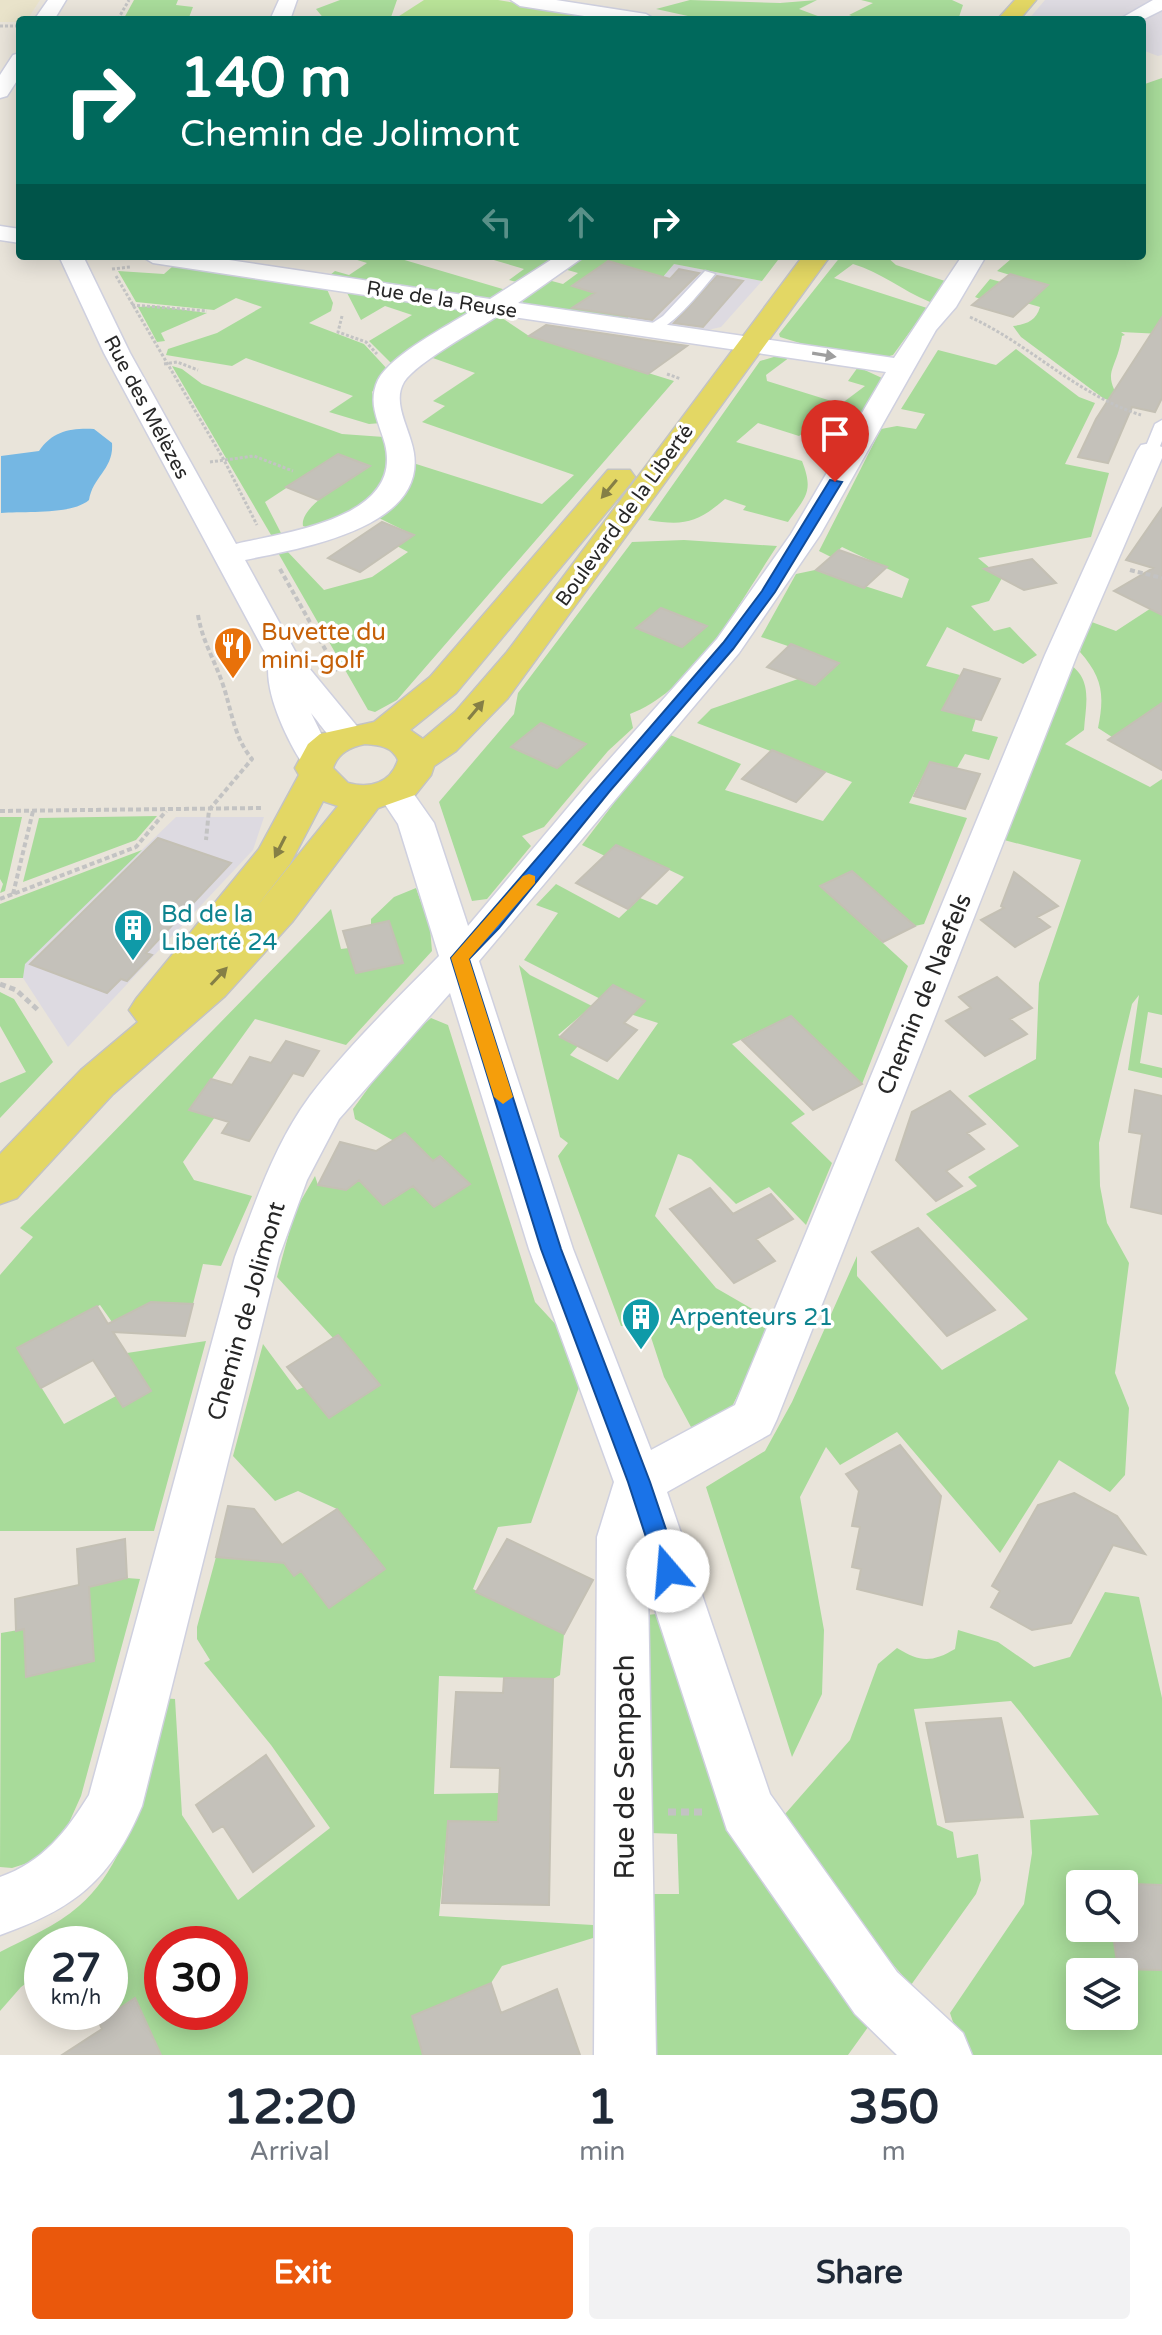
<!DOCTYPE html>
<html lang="en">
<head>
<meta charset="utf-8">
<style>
	body { margin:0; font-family:"Varela Round",sans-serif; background:#f2f2f3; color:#1f2937; height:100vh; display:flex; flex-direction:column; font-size:30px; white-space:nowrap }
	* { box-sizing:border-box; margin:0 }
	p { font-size:26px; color:#747a83 }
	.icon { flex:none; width:44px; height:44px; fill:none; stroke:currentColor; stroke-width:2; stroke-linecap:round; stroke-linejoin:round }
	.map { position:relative; height:2055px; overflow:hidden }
	.details { display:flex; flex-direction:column; background:#fff; flex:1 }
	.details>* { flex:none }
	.banner { position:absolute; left:16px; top:16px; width:1130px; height:244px; border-radius:8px; box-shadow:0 4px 20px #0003; background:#00695c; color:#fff; overflow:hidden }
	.controls { position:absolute; left:1066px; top:1870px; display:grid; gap:16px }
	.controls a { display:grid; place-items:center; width:72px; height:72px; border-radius:8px; background:#fff; box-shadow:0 4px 20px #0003; font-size:40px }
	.speed { position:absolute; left:24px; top:1926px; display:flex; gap:16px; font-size:40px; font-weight:700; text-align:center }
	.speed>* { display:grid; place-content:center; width:104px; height:104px; border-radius:50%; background:#fff; box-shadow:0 4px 20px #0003; line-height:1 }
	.speed small { font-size:20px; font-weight:400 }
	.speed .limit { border:12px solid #d22; background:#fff; color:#111 }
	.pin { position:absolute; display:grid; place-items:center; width:68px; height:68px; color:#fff; margin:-82px -34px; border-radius:50% 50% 50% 0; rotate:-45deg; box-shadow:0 0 8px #0007 }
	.pin .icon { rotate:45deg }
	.me { position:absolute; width:88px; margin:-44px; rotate:342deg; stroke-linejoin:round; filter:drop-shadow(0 0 6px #0008) }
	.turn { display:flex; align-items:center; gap:28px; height:168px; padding:0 32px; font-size:36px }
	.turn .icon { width:104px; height:104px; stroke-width:2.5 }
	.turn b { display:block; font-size:56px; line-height:68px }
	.lanes { display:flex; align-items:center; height:76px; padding:0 32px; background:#0003; justify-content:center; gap:40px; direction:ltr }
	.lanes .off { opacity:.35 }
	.eta { display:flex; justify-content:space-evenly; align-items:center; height:136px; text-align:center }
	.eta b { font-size:48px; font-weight:800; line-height:56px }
	.cta { display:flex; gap:16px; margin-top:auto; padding:16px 32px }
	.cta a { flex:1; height:92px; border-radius:8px; background:#ea580c; color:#fff; font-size:32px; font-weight:800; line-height:92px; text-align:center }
	.cta a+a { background:#f2f2f3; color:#1f2937 }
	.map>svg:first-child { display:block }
</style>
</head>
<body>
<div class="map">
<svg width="1162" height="2055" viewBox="0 0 1162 2055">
	<rect width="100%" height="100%" fill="#e9e4da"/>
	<path fill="#dddae1" d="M1045,0H1161L1118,20H1028Z
		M1162,8V55L1158,56L1142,50V20H1135Z
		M674,264L762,281L721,327L699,332L626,320Z
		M176,817H264L253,850L68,1047L23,978L24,964Z"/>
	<path fill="#e9e3ca" d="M0,0H40L27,20L20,22H0Z"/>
	<path fill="#a8db9a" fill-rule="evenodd" d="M134,0H178L176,5L193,7L188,20H123Z
		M340,0H397L390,20H325L316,9Z
		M690,0L780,3L817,0L799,9L823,18L849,20H706L656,9Z
		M861,0H952L963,5L958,20H862L849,15L873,3Z
		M1162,78V334L1121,332L1125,335L1122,336C1116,374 1099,371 1125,407L1103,398L1021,337L1013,326C1027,324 1036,321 1040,307L988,292L980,299L975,297L990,279L1001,282L1010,275L997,271L1011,259L999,256H1142V85Z
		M359,256H391L506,290L491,299L330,275L335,271L349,275L367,263L354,259Z
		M480,256H561L520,283L509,280L524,269Z
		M588,256H781L762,281L674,264L626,320L523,304L522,300L548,280L563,284L578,273L564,269Z
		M841,256H886L896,265L945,281L930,302C901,290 881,272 853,264L834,278L927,308L893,355L886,357L813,347L780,337L779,334Z
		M173,266L326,287L333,303L331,311L309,323L364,344L389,371L372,392L381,423L369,424L329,412L353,396L246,358L232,366L166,355L168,349L217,333L262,307L236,298L214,310L136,302L118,271L164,274Z
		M345,289L473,310L394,366L369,341L412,315L385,306L361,320Z
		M156,306L207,313L161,333L165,341L157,342L138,307Z
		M496,314L529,336L674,381L397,700L375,712L368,710L277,551L285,549L324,590L372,577L408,552L397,546L413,535L377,517L413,463L542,504L574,475L422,422L445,406L433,401L475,373L430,357Z
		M1016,349L1079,397L1095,403L1065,464L1109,473L1091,537L978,558L1002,578L989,601L971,606L994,631L1010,627L1037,655L1023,664L947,627L926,666L960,675L943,710L976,718L972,731L998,737L989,760L965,754L957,768L930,762L909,803L967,818L924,924L915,926L852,871L821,886L908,966L862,1084L791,1016L732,1044L805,1114L791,1123L832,1163L806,1225L769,1187L736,1204L691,1159L678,1154L655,1216L716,1288L773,1321L729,1413L691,1427L664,1377L647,1325L621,1326L558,1156L568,1143L560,1137L519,965L530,975L592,1006L558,1035L578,1046L570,1055L618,1080L658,1023L630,1014L524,960L558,913L536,905L556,884L619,918L640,898L657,905L684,877L617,845L605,856L582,845L614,803L607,797L663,732L741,764L725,790L823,821L852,782L697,723L711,709L798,679L816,685L838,663L761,637L796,574L815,570L902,598L909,579L842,547L831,557L819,551L881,429L897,426L916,429L925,414L901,409L938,350L996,365Z
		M777,356L790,357L766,375L767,381L841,404L865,386L848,381L858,367L882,378V385L841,444L806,431L799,436L758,423L736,442L802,461C814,492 806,496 788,522L743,510L746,506L725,499C697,523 684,526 648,520L760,361Z
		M172,366L182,369L202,384L342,434L384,437L388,443L386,486C369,502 329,538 303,526C299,505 353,477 369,467L338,454L265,502L281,533L274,540Z
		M684,540L777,546C740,601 695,690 630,714L633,728L608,751L544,827L522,836L531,846L487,899L472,901L439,802L514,714L518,693L632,542Z
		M1162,601V719L1149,712L1112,737L1098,728C1105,694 1102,677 1080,652L1089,621L1116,631Z
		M1068,663C1093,679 1086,703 1084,730L1065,744L1150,787L1162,779V1015L1148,1012L1140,1063L1162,1068V1078L1128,1070L1139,995L1132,1004L1099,1143L1100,1186L1107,1223L1129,1263L1115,1373L1129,1408L1125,1475L1110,1492L1059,1460L1000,1553L897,1432L840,1465L826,1447L800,1497L824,1630L822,1694L792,1757L706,1487L765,1451L792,1402L857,1256V1276L942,1370L1028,1319L926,1214L977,1186L968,1177L1019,1146L968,1096L1036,1059L1039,983L1081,860L1004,840Z
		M157,816L136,840L23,882L39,818Z
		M0,817H22L5,891L0,893L3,884L0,879Z
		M142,850L25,964L23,978H0V904Z
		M416,888L430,928L432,951L346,1045L255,1019L190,1109L215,1117L183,1162L194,1180L252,1196L221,1266L203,1264L193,1304L151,1302L112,1322L100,1305L17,1348L64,1424L116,1396L123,1407L151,1391L127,1353L206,1341L154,1531H0V1275L33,1237L20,1228L331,909L341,949L349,948L356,973L402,963L389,922L371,925V919L394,897Z
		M0,992L14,999L53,1062L0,1118V1083L26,1072L0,1026Z
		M431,1018L448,1025L535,1302L572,1342L584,1373L531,1523L498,1527L473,1589L564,1634L560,1675L553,1679L439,1676L434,1794L499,1793L498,1822L448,1821L439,1916L593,1925V1938L502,1966L491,1983L412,2016L423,2055H161L135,1999L99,2022L93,2012H110V1944H42V1972L21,1987L0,2011V1952C27,1938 56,1926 79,1906C136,1857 145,1766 161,1698L175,1699L182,1815L238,1900L330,1828L271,1745L204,1663L210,1660L197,1639V1627L216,1557L254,1560L275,1551L293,1575L301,1571L329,1608L384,1569L337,1509L298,1491L275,1501L233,1456L263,1344L297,1390L304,1387L380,1385L338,1335L333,1338L277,1277L295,1211L315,1176L318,1185L346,1190L359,1180L384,1205L413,1186L434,1207L469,1184L441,1156L433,1161L405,1134L394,1141L355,1119L353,1109L399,1046ZM162,1944H230V2012H162Z
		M127,1578L140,1579L81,1796L68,1825L54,1844L34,1861L12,1868L0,1867L1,1633L24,1629L27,1676L93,1661L89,1587Z
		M1105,1592L1139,1597L1162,1698V2055H973L957,2034L950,2013L1024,1904L1032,1853L1030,1820L1099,1815L1021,1713L1011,1701L914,1709L937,1825L953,1832L957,1858L978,1854L981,1880L976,1894L911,1985C863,1930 817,1880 785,1814L850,1740L878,1664L897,1648C920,1662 931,1663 955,1649L958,1630L998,1642L1034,1667L1070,1657ZM1080,1884H1124V1928H1080ZM1080,1972H1124V2016H1080Z
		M666,1613L688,1710L737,1823L876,2016L848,2055H651V1894H679L677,1834L650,1833L647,1615Z"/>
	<path fill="#b8e297" d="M424,0H498L617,20H393Z"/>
	<path fill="#75b7e3" d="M94,429L112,443C114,469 93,476 89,500C72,515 25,511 1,513V456L39,451C53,431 70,428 94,429Z"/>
	<path fill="#c4c1ba" stroke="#c4c0b4" stroke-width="2" d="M608,261L670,279L679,269L699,273L652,320L572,308L595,293L572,286Z
		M1010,274L1048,285L1013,317L972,305Z
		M717,276L743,281L703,327L674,323Z
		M1162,317V398L1155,412L1132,407L1108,463L1078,457L1096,419Z
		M546,325L687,346L648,374L529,336Z
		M338,454L370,466L318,500L286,487Z
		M1162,508V615L1114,591L1153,568L1126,560Z
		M382,522L414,535L360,572L328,558Z
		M839,550L887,567L864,588L816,570Z
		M1032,559L1056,583L1024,590L984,569Z
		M661,608L707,626L682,647L636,628Z
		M791,644L839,663L815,685L767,667Z
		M964,669L1000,679L981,720L942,710Z
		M1162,703V770L1108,740Z
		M541,723L586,744L557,768L511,747Z
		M772,750L825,772L796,802L742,779Z
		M930,762L980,774L965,809L914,796Z
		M158,838L231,863L146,953L152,955L127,981L121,979L107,993L30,964Z
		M616,845L669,869L628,909L576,883Z
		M852,871L915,926L883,942L820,886Z
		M1014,872L1058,906L1037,917L1050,927L1015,947L981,920L1004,908L1001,906Z
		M389,921L403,963L356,973L343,931Z
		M997,977L1032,1008L1010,1019L1027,1034L985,1056L946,1021L971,1008L959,997Z
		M613,985L645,1001L624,1023L637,1030L607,1061L560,1037Z
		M791,1016L862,1084L813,1110L742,1040Z
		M286,1041L319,1051L303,1076L293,1073L249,1141L222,1133L229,1122L189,1110L211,1079L232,1085L250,1057L271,1063Z
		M1135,1090L1162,1096V1214L1131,1207L1142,1134L1129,1132Z
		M950,1091L985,1124L967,1133L984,1149L946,1171L962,1186L936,1201L896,1160L912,1112Z
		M405,1133L433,1161L440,1156L470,1184L434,1207L413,1186L383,1205L359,1180L346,1190L318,1185L340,1142L376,1151Z
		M710,1188L733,1214L771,1194L793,1219L756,1239L775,1261L734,1283L670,1209Z
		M918,1228L995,1310L947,1336L872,1252Z
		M151,1302L193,1304L185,1336L113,1332L151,1391L123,1407L93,1360L41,1388L17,1348L97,1306L108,1324Z
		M338,1335L380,1385L329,1418L287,1367Z
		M900,1445L941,1496L922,1605L857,1589L861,1569L852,1567L860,1527L852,1526L859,1491L846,1474Z
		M1074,1493L1117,1516L1145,1554L1113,1545L1071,1623L1032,1630L991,1607L1000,1591L992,1586L1038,1505Z
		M228,1506L254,1509L282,1545L337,1509L385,1569L329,1608L301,1571L294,1576L284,1563L216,1557Z
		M125,1539L127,1578L89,1587L94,1661L26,1677L24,1629L16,1631L15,1599L79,1585L77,1549Z
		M507,1539L593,1580L564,1634L476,1592Z
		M504,1678L553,1679L549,1905L442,1903L448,1821L498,1822L500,1768L451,1767L456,1692L503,1693Z
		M1001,1718L1023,1817L946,1822L926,1723Z
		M266,1755L314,1826L253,1872L223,1826L213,1832L196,1805Z
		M1105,1883L1162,1885V1970L1118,1969L1112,1928H1124V1884Z
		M491,1983L501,2013L557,1989L580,2055H423L412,2016Z
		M135,1998L161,2055H62L102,2029L99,2022Z"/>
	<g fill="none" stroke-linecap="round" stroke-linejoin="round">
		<g stroke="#cfd0df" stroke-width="3">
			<path id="lane" d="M705,271L715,274C702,290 666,336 645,334V328L663,316Z
				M1162,420V441L1158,451L1146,454L1144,451L1155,424Z"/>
		</g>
		<g stroke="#cfd0df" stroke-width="3">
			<path id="street" d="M48,0H66L54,20H34Z
				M279,0H297L290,20H270Z
				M511,0H556L646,14L656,20H610L520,6Z
				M1153,0H1162V10L1142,20H1118Z
				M20,53V76L7,96L0,98V75L13,55Z
				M0,226L20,229V243L0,240Z
				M59,256H83L130,353L236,544C285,532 404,519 385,444C379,422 367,403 378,380C392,354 446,327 471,311L153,263L141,256H202L490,299L557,256H585L518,303L894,358L962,256H986L956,307L936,330L820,535L739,653L479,961L573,1249L651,1450L735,1405L1045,655L1137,451L1141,445L1151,443L1162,447V458L1077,655L777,1419L770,1434L667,1492L770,1794L897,1972L963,2033L972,2055H897L855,2014L727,1830L648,1588L656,2055H594L597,1537L614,1482L529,1249L450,993L339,1119L307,1180L279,1257L142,1806C111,1880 74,1909 0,1935V1877C43,1862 66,1832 89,1795L235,1257C255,1203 275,1143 310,1096C348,1046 395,1001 439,956L398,824L376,791L382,783L394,780L406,783L434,823L468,926L591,780L717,639L791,534L886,372L499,315C478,329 417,362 404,382C393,400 406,423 411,441C439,527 301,548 245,560L295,651L365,736L360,743C334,750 326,731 311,713L333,758L328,766L316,769L304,766C287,740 263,691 269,660L104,353Z"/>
		</g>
		<g stroke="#c3c3c3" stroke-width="3">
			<path id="primary" d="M1015,0H1036L1019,20H997Z
				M803,256H830L507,699L456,751L434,766L431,775L415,795L378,808L292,922L225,996L113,1094L17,1198L0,1204V1154L81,1070L138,1022L129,1010L136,999L259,849L299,775L295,768L308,744L320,734L374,722L430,677L608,470H630L635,477L630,484L456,693L410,730L423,739L455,712L507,652ZM365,744C378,745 392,746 398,760C391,783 370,789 348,783L333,768C338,753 350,747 365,744ZM323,801L338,806L249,916L290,864Z"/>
		</g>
		<path stroke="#c3c3c3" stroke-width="3" stroke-dasharray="3 2" stroke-linecap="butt" d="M118,19L129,0
			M0,26H19
			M112,269L130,267
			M116,276L224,460L257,525
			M132,305L207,311
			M342,316L338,332L366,342L377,354
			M970,317C1031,345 1077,395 1141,415
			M164,364L177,362L198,370
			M667,374L681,379
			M210,462L254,456L293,471"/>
		<path stroke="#c3c3c3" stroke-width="4" stroke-dasharray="5 3" stroke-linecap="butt" d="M280,569L338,672
			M1130,570L1162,578
			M198,615C202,640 214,659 222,682C232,710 233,736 252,759L209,810L206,840
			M0,811L261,808
			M13,894L33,811
			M0,899L136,847L166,811"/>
		<path stroke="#c3c3c3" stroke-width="5" stroke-dasharray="6 4" stroke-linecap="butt" d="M0,984L16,990L39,1011"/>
		<path stroke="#c3c3c3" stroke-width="7" stroke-dasharray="8 5" stroke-linecap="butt" d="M668,1812H706"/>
		<use href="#lane" fill="#fff" fill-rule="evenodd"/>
		<use href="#street" fill="#fff" fill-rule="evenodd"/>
		<use href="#primary" fill="#e3d764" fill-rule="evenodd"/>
	</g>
	<defs><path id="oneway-solid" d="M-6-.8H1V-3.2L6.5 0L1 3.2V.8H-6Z" transform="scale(2)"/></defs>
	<use fill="#9e9e9e" href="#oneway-solid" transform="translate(824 355) rotate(9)"/>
	<g fill="#857f46">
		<use href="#oneway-solid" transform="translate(609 489) rotate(130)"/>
		<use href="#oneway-solid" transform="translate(476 710) rotate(-50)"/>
		<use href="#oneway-solid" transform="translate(280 847) rotate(117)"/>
		<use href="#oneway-solid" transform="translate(219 976) rotate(-47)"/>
	</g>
	<path fill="#1a73e8" stroke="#114b97" stroke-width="2" d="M830,480L842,482L775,592L733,649L609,792L499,928L469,959L561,1249L650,1482L680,1571L677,1579L668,1582L660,1579L657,1571L628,1482L541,1249L451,958L723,643L762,591Z"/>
	<path fill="#f59e0b" d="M529,874L535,876V883L469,959L513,1097L503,1104L494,1097L451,958L523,876Z"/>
	<defs>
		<g id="restaurant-pin" transform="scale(2)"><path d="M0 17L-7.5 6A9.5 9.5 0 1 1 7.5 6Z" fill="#e8710a" stroke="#fff"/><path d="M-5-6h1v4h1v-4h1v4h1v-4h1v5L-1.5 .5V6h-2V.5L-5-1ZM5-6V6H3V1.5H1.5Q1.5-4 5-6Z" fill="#fff"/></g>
		<g id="building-pin" transform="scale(2)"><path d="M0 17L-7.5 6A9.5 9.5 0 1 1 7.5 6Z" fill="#0f9aa8" stroke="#fff"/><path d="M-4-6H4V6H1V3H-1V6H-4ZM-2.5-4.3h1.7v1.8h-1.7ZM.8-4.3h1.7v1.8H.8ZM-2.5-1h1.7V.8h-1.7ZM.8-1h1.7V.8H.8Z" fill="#fff"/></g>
	</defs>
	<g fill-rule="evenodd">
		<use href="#restaurant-pin" x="233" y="646"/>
		<use href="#building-pin" x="133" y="928"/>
		<use href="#building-pin" x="641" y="1317"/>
	</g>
	<g text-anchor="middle" stroke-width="7" stroke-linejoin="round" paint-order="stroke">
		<g font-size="20" fill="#272727" stroke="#fff">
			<text transform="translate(442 299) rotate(9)" y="7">Rue de la Reuse</text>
			<text transform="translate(147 407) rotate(62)" y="7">Rue des Mélèzes</text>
			<text transform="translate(624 515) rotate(-54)" y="7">Boulevard de la Liberté</text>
		</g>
		<g font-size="24" fill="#c56008" stroke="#fff" text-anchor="start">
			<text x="261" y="640">Buvette du<tspan x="261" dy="28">mini-golf</tspan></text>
		</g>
		<g font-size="24" fill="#0d838f" stroke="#fff" text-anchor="start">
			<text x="161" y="922">Bd de la<tspan x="161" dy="28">Liberté 24</tspan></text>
			<text x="669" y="1325">Arpenteurs 21</text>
		</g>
		<g font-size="24" fill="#272727" stroke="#fff">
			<text transform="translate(924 994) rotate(-68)" y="8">Chemin de Naefels</text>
			<text transform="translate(246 1311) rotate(-74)" y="8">Chemin de Jolimont</text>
		</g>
		<g font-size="28" fill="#272727" stroke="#fff">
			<text transform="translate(624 1767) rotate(-90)" y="10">Rue de Sempach</text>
		</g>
	</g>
</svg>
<div class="controls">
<a><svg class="icon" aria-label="search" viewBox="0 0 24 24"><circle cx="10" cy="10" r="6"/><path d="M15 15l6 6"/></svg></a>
<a><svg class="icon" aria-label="layers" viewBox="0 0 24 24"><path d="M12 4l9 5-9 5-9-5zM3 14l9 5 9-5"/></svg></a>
</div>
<div class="speed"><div>27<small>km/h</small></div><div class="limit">30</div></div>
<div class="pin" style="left:835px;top:482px;background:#d93025"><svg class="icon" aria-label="arrive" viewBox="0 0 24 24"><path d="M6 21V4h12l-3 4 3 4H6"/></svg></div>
<svg class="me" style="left:668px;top:1571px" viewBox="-20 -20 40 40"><circle r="19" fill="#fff"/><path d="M0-13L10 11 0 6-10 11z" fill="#1a73e8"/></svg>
<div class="banner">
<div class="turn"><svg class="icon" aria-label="right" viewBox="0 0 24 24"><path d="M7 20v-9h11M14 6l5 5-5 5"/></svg><div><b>140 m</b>Chemin de Jolimont</div></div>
<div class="lanes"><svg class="icon off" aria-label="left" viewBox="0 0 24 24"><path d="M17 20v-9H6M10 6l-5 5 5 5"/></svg><svg class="icon off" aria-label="ahead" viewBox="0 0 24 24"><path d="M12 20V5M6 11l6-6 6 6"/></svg><svg class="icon" aria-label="right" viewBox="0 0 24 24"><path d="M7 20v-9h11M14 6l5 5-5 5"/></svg></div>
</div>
</div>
<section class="details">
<div class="eta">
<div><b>12:20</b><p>Arrival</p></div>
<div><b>1</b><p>min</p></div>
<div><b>350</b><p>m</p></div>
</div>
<div class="cta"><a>Exit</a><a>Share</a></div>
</section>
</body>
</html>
